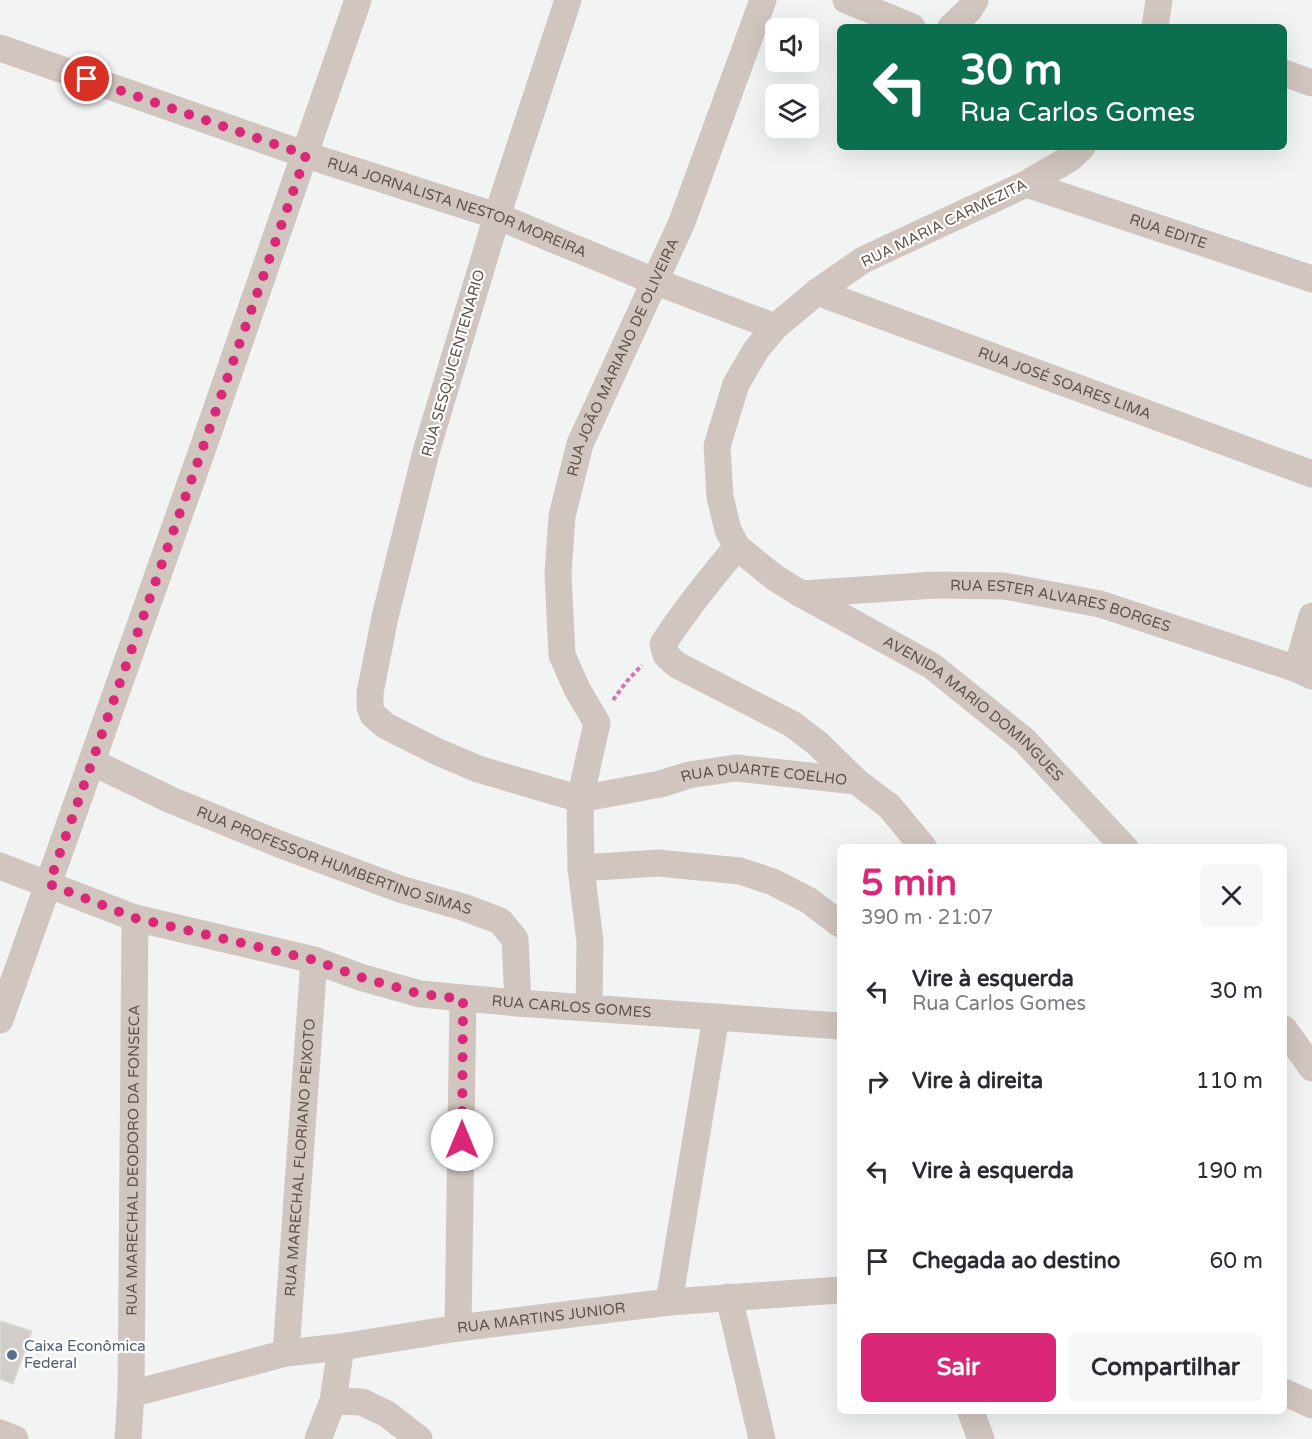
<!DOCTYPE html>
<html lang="pt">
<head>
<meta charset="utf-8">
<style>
	body { margin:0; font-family:"Varela Round",sans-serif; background:#f7f7f7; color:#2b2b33; height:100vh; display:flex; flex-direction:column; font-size:22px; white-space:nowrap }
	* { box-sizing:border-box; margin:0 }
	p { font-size:20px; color:#7c7c81 }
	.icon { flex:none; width:33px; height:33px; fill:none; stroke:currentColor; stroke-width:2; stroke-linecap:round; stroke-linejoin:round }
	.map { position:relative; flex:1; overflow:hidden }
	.sheet { position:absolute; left:837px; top:844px; width:450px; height:570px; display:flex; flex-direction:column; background:#fff; border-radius:9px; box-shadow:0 6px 24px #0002 }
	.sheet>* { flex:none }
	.banner { position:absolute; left:837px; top:24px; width:450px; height:126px; border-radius:9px; box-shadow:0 6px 24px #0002; background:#0b6e4f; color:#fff; overflow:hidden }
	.tools { position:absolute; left:765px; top:18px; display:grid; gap:12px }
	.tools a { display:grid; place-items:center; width:54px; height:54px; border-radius:9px; background:#fff; box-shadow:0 6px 24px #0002; font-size:30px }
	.pin { position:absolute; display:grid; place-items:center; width:51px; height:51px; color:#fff; margin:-26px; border:3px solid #fff; border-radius:50%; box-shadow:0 2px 6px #0007 }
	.me { position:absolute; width:66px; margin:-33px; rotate:0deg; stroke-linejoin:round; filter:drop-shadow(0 0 4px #0008) }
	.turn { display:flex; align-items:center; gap:21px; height:126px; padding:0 24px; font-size:27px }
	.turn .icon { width:78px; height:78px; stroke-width:2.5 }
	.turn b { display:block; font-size:42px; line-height:51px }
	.round { display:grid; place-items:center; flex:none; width:63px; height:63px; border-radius:9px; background:#f7f7f7 }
	.summary { display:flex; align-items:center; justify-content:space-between; height:102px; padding:0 24px }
	h1 { font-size:36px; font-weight:700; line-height:45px; color:#db2777 }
	.cta { display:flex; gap:12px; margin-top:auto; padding:12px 24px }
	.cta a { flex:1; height:69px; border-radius:9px; background:#db2777; color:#fff; font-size:24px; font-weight:700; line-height:69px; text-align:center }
	.cta a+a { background:#f7f7f7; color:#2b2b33 }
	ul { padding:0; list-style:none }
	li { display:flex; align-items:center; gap:18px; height:90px; padding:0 24px }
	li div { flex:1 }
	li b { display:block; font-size:22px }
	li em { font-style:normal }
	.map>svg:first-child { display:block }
</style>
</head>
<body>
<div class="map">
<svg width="1312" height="1439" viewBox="0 0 1312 1439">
	<rect width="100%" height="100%" fill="#f2f4f4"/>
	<path fill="#d1cdc9" stroke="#dddad6" stroke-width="1.5" d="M0,1321L32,1331L13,1384L0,1379Z"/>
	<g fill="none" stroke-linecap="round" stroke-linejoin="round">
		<path stroke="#d177aa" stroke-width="4" stroke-dasharray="4.5 3" stroke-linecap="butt" d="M613,700L627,681L642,665"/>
		<g stroke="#d1c6bf" stroke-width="27">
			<path id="s1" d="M568,0L497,216L426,452L385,617L370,693V707L373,715L386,726L438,752L478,769L580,799L660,784L689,775L736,768L856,781L889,806L924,848"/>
			<path d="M846,0L912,27"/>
			<path d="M951,27L969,10L975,0"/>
			<path d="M1155,27L1159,0"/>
			<path id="s2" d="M0,48L306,155L497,216L654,281L775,327"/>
			<path d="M1284,73L1312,83"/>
			<path id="s3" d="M1082,147L1069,159L1026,184L863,260L817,292L775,327L756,350L736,384L717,446L720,497L728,530L737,547L774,577L801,594L932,666L1024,740L1125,848"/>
			<path id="s4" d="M1026,184L1312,279"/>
			<path id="s5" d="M817,292L1312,474"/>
			<path d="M737,547C710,579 685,610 663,644L666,655L677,665L792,724L817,743L856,781"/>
			<path id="s6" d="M801,594L935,585L1004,586L1100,604L1297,669L1312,676"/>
			<path d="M1297,669L1312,616"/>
			<path id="s7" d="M92,762L171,800L279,844L400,889L463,907L500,921L515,939L518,1003"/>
			<path id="s8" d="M0,866L135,918L314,960L360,977L420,994L518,1003L840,1026"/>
			<path d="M581,868L658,863L740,871L773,882L808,900L840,924"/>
			<path id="s9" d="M589,1008L590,942L581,868L580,799L597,723L577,689L562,655L558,574L562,516L580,444L682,222L763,0"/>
			<path d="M0,1020L204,445L358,0"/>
			<path d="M1284,1029L1312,1068"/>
			<path d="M729,1297L762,1439"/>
			<path d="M669,1302L716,1017"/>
			<path d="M458,1328L463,999"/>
			<path id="s10" d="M286,1353L314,960"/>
			<path d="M1284,1392L1312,1405"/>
			<path id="s11" d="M131,1394L286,1353L341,1347L458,1328L669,1302L840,1290"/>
			<path d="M333,1401L362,1402L387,1414L419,1439"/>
			<path d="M971,1412L981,1439"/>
			<path d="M0,1433L15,1439"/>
			<path id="s12" d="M128,1439L131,1394L135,918"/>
			<path d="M318,1439L333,1401L341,1347"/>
		</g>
	</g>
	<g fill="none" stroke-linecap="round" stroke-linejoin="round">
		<path stroke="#db2777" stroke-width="10" stroke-dasharray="0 18" d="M87,79L306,155L49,884L135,918L314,960L360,977L420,994L463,999L462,1140"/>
	</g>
	<circle fill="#5c6f8a" stroke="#fff" stroke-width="2" cx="12" cy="1355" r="6"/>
	<g text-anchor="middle" stroke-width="4.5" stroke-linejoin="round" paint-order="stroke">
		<g font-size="15" fill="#605249" stroke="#fff">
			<text dy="5" stroke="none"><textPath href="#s2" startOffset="484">RUA JORNALISTA NESTOR MOREIRA</textPath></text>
			<text transform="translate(944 223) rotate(-26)" y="5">RUA MARIA CARMEZITA</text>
			<text dy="5" stroke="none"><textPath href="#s4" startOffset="150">RUA EDITE</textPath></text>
			<text dy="5" stroke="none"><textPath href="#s9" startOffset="674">RUA JOÃO MARIANO DE OLIVEIRA</textPath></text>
			<text transform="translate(453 363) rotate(-74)" y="5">RUA SESQUICENTENARIO</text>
			<text dy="5" stroke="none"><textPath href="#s5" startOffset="264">RUA JOSÉ SOARES LIMA</textPath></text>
			<text dy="5" stroke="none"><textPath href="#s6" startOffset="262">RUA ESTER ALVARES BORGES</textPath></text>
			<text dy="5" stroke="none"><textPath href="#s3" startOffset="884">AVENIDA MARIO DOMINGUES</textPath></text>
			<text dy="5" stroke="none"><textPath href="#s1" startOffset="1156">RUA DUARTE COELHO</textPath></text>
			<text dy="5" stroke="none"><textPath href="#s7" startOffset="262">RUA PROFESSOR HUMBERTINO SIMAS</textPath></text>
			<text dy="5" stroke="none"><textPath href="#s8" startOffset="592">RUA CARLOS GOMES</textPath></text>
			<text dy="5" stroke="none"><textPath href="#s10" startOffset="196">RUA MARECHAL FLORIANO PEIXOTO</textPath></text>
			<text dy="5" stroke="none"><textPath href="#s12" startOffset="279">RUA MARECHAL DEODORO DA FONSECA</textPath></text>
			<text dy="5" stroke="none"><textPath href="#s11" startOffset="418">RUA MARTINS JUNIOR</textPath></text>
		</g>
		<g font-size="15" fill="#4e5e75" stroke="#fff" text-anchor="start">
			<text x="24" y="1351">Caixa Econômica<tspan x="24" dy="17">Federal</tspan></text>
		</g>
	</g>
</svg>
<div class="tools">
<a><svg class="icon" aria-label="sound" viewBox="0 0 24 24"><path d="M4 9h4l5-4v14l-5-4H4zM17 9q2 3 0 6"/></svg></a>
<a><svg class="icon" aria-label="layers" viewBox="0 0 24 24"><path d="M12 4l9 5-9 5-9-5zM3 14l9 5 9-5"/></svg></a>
</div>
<div class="pin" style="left:87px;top:79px;background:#d93025"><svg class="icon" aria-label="arrive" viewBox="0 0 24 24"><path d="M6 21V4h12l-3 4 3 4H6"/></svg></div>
<svg class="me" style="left:462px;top:1140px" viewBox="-20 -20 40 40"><circle r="19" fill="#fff"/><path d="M0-13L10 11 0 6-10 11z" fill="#db2777"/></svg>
<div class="banner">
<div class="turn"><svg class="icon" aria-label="left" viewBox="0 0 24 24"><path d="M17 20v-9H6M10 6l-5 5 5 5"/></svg><div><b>30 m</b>Rua Carlos Gomes</div></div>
</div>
<section class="sheet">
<div class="summary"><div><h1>5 min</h1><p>390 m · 21:07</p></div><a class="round"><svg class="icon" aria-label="close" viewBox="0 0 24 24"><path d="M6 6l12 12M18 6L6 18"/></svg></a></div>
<ul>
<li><svg class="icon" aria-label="left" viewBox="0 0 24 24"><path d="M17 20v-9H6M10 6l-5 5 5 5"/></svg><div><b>Vire à esquerda</b><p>Rua Carlos Gomes</p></div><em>30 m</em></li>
<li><svg class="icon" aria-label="right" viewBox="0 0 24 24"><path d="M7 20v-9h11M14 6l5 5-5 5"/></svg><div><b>Vire à direita</b></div><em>110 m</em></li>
<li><svg class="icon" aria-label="left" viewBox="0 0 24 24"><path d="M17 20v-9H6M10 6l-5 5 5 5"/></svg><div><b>Vire à esquerda</b></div><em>190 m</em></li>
<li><svg class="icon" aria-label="arrive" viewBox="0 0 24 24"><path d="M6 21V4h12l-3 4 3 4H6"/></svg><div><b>Chegada ao destino</b></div><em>60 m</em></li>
</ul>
<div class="cta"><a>Sair</a><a>Compartilhar</a></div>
</section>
</div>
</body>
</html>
